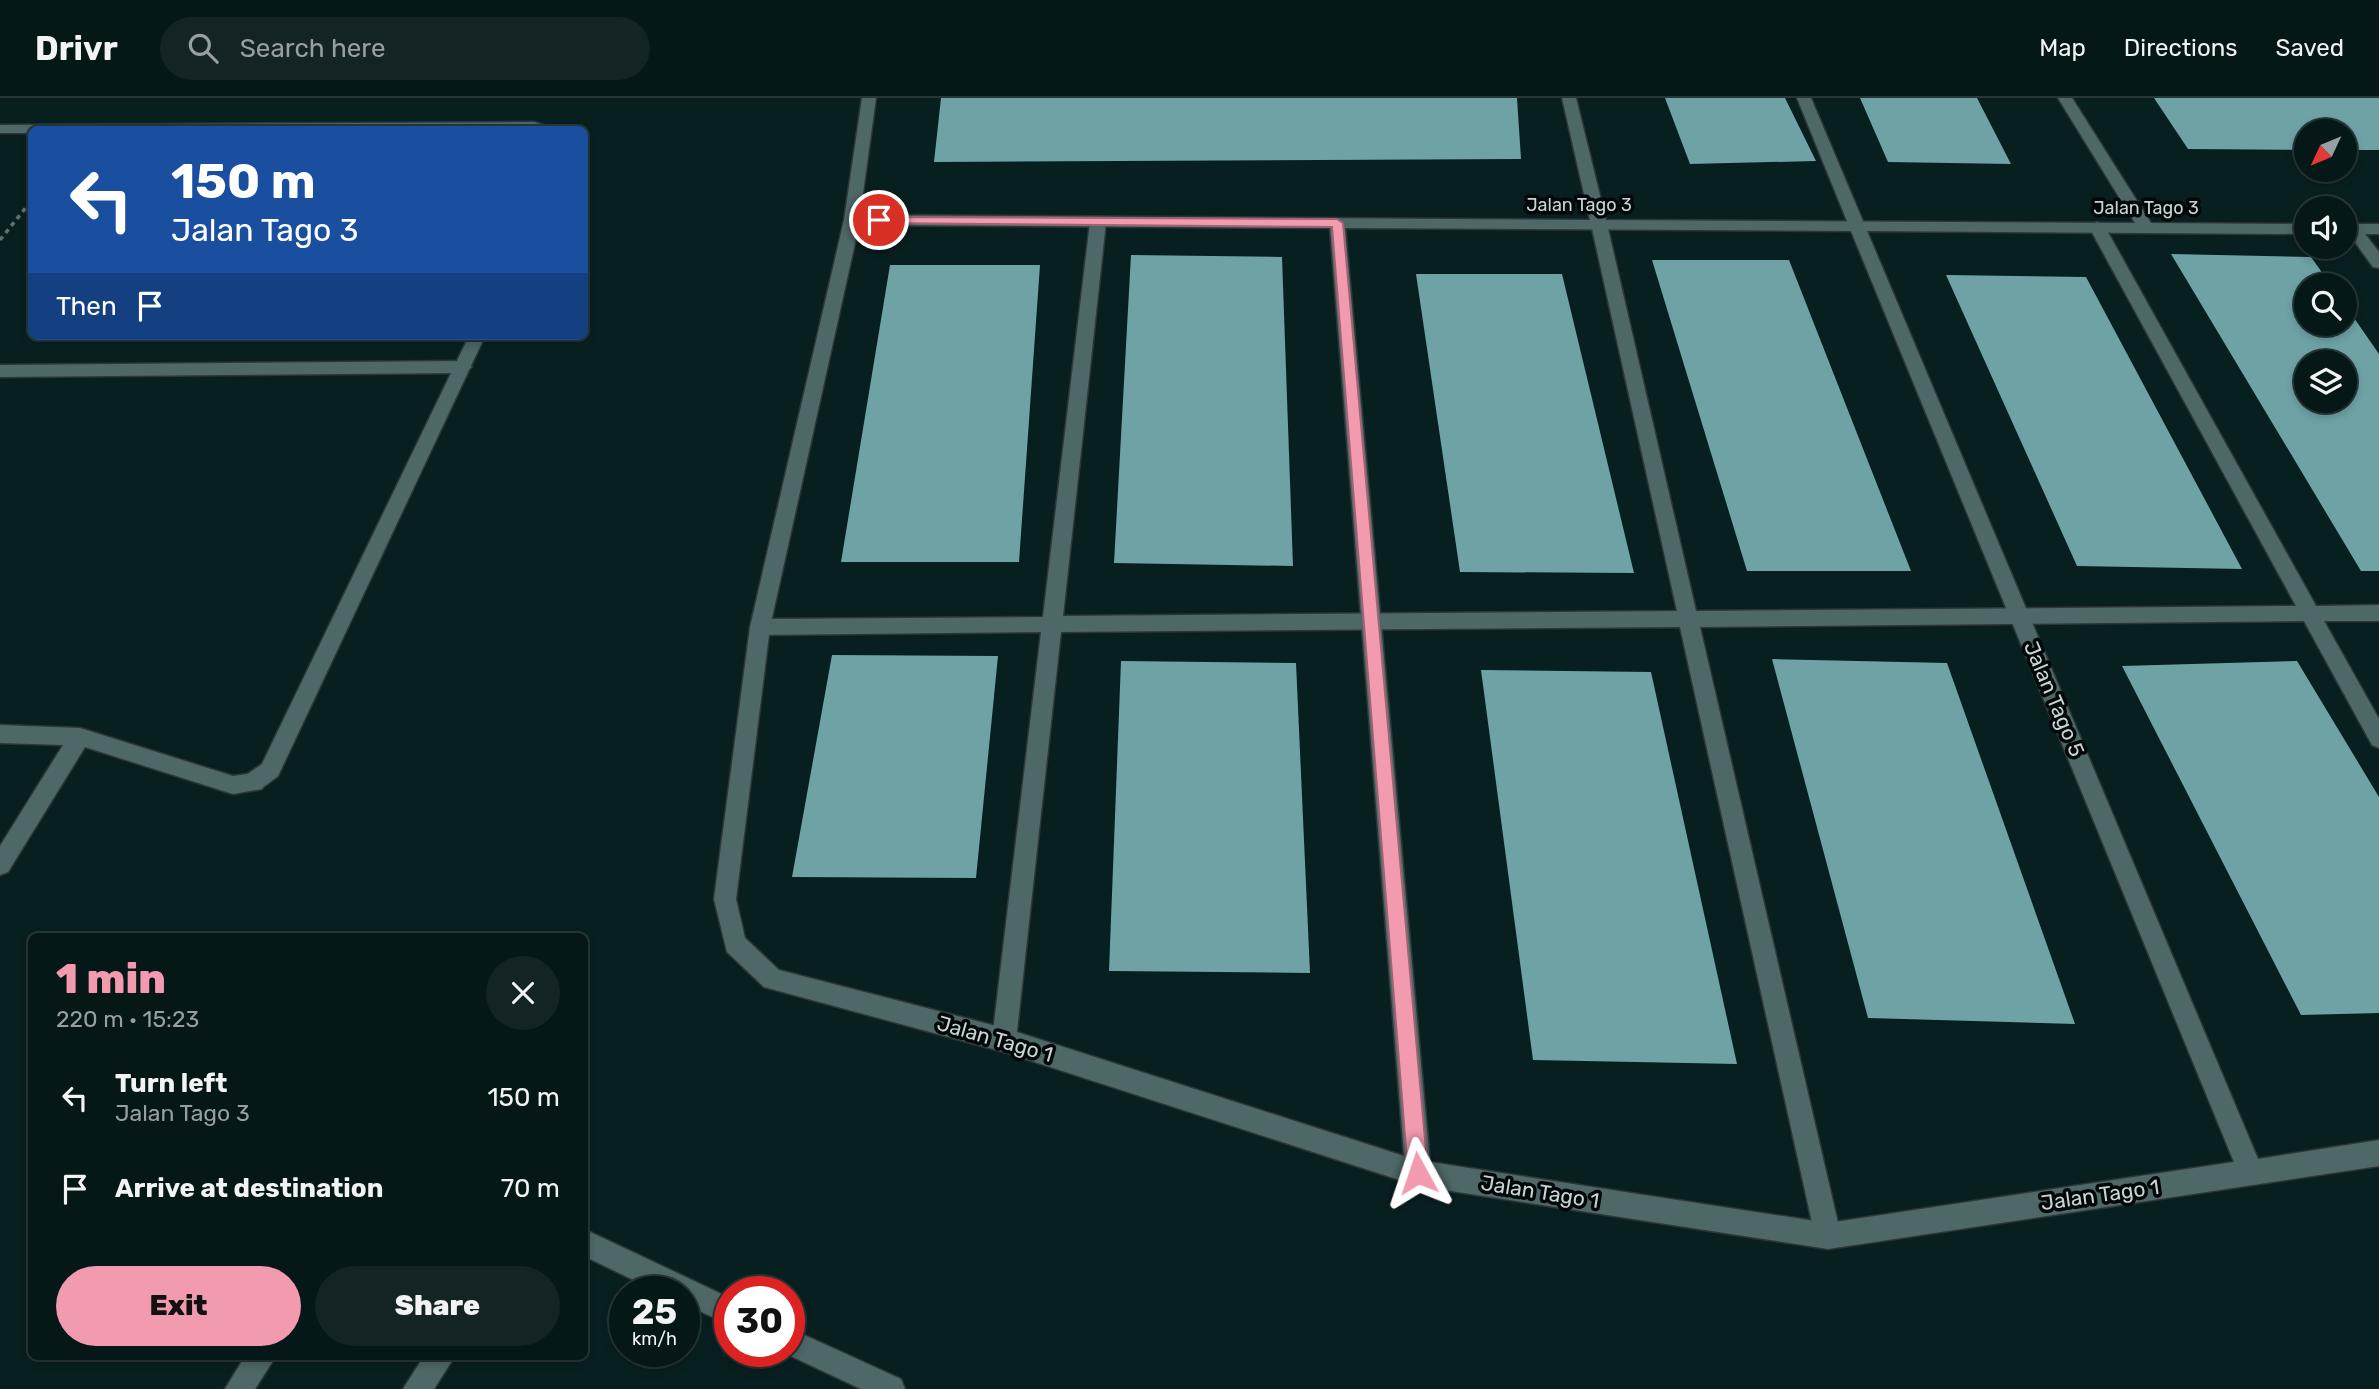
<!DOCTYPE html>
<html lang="en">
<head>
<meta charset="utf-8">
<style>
	body { margin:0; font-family:Rubik,sans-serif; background:#142425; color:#f1f3f6; height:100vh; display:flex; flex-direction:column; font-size:26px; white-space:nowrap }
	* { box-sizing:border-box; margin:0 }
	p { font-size:23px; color:#989fa2 }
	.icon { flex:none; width:38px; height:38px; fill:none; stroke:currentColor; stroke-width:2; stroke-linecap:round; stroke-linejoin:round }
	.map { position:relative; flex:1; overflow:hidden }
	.details { position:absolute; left:28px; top:835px; width:560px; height:427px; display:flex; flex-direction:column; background:#061718; border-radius:10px; box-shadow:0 4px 10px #0003,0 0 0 2px #273637 }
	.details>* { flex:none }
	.guide { position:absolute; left:28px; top:28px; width:560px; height:214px; border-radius:10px; box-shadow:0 4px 10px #0003,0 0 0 2px #273637; background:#1a4fa0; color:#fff; overflow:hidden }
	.needle { width:46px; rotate:226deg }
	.tools { position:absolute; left:2294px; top:21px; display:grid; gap:14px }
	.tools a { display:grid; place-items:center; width:63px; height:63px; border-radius:50%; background:#061718; box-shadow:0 4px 10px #0003,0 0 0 2px #273637; font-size:35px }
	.speed { position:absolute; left:609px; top:1178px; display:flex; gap:14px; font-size:35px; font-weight:700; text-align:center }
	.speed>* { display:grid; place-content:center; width:91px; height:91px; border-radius:50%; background:#061718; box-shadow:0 4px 10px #0003,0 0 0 2px #273637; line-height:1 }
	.speed small { font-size:18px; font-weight:400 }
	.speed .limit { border:10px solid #d22; background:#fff; color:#111 }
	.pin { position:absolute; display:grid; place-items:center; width:60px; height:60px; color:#fff; margin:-30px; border:4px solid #fff; border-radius:50%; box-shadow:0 2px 7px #0007 }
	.me { position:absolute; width:77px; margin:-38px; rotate:355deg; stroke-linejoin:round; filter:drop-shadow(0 0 5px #0008) }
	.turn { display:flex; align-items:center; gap:24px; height:147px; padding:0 28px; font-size:32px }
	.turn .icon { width:91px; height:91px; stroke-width:2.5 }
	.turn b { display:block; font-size:49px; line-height:60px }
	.then { display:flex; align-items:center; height:66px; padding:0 28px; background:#0003; gap:14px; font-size:26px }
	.round { display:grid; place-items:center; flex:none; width:74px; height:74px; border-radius:37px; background:#142425 }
	.summary { display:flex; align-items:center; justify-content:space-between; height:119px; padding:0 28px }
	h1 { font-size:42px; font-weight:800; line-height:52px; color:#f29aae }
	.button { display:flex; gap:14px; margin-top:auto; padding:14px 28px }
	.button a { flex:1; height:80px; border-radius:42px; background:#f29aae; color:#111; font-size:28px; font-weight:800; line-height:80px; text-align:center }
	.button a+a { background:#142425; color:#f1f3f6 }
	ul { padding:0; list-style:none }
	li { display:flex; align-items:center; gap:21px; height:91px; padding:0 28px }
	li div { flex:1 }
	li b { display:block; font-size:26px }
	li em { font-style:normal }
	header { display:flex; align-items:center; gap:42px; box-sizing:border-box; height:98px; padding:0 35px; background:#061718; border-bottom:2px solid #273637 }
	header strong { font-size:33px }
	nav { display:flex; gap:38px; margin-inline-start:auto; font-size:24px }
	.search { width:490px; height:63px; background:#142425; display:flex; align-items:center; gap:18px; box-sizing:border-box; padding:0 24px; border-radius:38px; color:#989fa2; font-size:26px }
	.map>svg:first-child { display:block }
</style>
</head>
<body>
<header>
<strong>Drivr</strong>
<div class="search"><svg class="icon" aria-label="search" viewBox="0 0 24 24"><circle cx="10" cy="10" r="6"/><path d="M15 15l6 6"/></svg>Search here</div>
<nav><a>Map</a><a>Directions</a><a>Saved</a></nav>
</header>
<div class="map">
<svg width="2379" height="1291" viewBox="0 0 2379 1291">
	<rect width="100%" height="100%" fill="#081f20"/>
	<path fill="#6ea2a5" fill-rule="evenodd" d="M941,0H1517L1521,61L934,64Z
		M1665,0H1785L1816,63L1690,66Z
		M1860,0H1977L2011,66L1888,64Z
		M2154,0H2379V52H2345V33H2306V52L2188,51Z
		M2171,156L2311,159L2331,187H2306V226H2345V207L2379,256V473H2361ZM2306,264H2345V303H2306Z
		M1131,157L1282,159L1293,468L1114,465Z
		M1652,162H1789L1911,473H1747Z
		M890,167H1040L1019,464H841Z
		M1416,176H1562L1634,475L1460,474Z
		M1946,177L2086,179L2242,471L2077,468Z
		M832,557L998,558L976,780L792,779Z
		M1772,561L1947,565L2075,926L1868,920Z
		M1121,563L1296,565L1310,875L1109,873Z
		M2297,563L2379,699V915L2301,917L2122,568Z
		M1481,572L1651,574L1737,966L1533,962Z"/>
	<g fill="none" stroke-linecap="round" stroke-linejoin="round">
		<g stroke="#2c3637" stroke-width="3">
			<path id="service" d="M1797,0H1811L1865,128L1863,132L1857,133L1849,128Z
				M1098,119L1106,124L1063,518L1677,513L1591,126L1599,121L1607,126L1696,513L2296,508L2089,129L2097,124L2105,129L2316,508L2379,507V523H2324L2379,621V650L2372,647L2304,523L1700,529L1841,1138L1837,1147L1828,1151L1819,1147L1815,1138L1680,529L1061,534L1016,942L1012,950L1004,954L996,950L992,942L1041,534L760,537L753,535L750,529L753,523L760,521L1043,519L1090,124Z
				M469,238H485L278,678C267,686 260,695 246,691L243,684L246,677L262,666Z
				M245,1258H276L255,1291H225Z"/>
		</g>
		<g stroke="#2c3637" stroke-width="3">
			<path id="minor" d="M862,0H876L860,117L1590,122L1562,0H1576L1606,122L2135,125L2058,0H2072L2151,125L2306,126V136L1867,133L2258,1061L2379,1042V1068L1828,1151L1418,1088L1004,954L764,889L727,854L714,801L750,529L844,122ZM859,127L1330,130L1404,1058L1004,930L779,872L745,840L736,801L770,529ZM1345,130L1851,133L2234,1064L1828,1125L1430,1064Z
				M534,24L560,32H32V35H0V27Z
				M2345,126H2379V136H2365L2379,154V170L2373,169L2349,136H2345Z
				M463,263L472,269L463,275L0,279V267Z
				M0,627L80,630L233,678L254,675L262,677L265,684L262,691L233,696L85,649L8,774L0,777V748L63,647L0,645Z
				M584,1131L730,1200V1227L684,1206V1194H658L584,1158Z
				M789,1230L901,1281L905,1291H861L780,1253H789Z
				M424,1258H455L434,1291H403Z"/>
		</g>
		<path stroke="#5f7272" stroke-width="3.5" stroke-dasharray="4.5 4.5" stroke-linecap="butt" d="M0,142L32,102"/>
		<use href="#service" fill="#4e6767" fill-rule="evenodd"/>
		<use href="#minor" fill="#4e6767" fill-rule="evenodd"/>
	</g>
	<path fill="#f29aae" stroke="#9d6471" stroke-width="2" d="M879,119L1337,121L1343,125L1428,1075L1425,1082L1418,1085L1411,1082L1408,1075L1332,129L875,125V120Z"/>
	<g text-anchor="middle" stroke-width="7" stroke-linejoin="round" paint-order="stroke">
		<g font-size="18" fill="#c7d5d5" stroke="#020808">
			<text x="1579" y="113">Jalan Tago 3</text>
			<text x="2146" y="116">Jalan Tago 3</text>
		</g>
		<g font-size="21" fill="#c7d5d5" stroke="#020808">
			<text transform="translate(2054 601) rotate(67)" y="7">Jalan Tago 5</text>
			<text transform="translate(995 941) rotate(16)" y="7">Jalan Tago 1</text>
			<text transform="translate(1540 1094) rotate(9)" y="7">Jalan Tago 1</text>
			<text transform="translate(2100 1097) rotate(-8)" y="7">Jalan Tago 1</text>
		</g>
	</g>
</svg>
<div class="tools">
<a><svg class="needle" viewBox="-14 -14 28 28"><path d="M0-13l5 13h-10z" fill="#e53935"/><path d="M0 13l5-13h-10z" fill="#989fa2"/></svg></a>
<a><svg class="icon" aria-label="sound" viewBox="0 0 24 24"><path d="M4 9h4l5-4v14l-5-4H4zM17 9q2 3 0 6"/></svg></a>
<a><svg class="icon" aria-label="search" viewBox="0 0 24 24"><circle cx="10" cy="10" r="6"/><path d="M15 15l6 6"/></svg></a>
<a><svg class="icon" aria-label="layers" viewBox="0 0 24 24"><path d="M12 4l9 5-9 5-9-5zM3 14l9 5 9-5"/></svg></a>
</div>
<div class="speed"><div>25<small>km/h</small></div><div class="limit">30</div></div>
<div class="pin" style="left:879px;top:122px;background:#d93025"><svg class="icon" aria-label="arrive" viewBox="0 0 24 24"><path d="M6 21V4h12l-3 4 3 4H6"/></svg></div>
<svg class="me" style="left:1418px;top:1075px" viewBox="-20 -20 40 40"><path d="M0-17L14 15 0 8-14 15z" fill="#f29aae" stroke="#fff" stroke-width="4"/></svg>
<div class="guide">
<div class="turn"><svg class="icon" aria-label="left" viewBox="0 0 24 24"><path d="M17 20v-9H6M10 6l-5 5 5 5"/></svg><div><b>150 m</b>Jalan Tago 3</div></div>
<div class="then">Then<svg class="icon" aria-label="arrive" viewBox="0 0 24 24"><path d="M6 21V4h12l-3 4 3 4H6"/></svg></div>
</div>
<section class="details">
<div class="summary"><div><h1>1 min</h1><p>220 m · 15:23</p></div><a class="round"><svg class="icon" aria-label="close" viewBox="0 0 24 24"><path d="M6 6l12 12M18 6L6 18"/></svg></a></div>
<ul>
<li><svg class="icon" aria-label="left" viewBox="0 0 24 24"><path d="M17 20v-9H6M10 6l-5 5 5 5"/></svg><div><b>Turn left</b><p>Jalan Tago 3</p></div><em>150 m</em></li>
<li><svg class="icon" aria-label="arrive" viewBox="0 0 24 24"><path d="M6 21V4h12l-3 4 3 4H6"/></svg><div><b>Arrive at destination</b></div><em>70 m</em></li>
</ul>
<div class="button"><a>Exit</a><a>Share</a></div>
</section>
</div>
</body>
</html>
